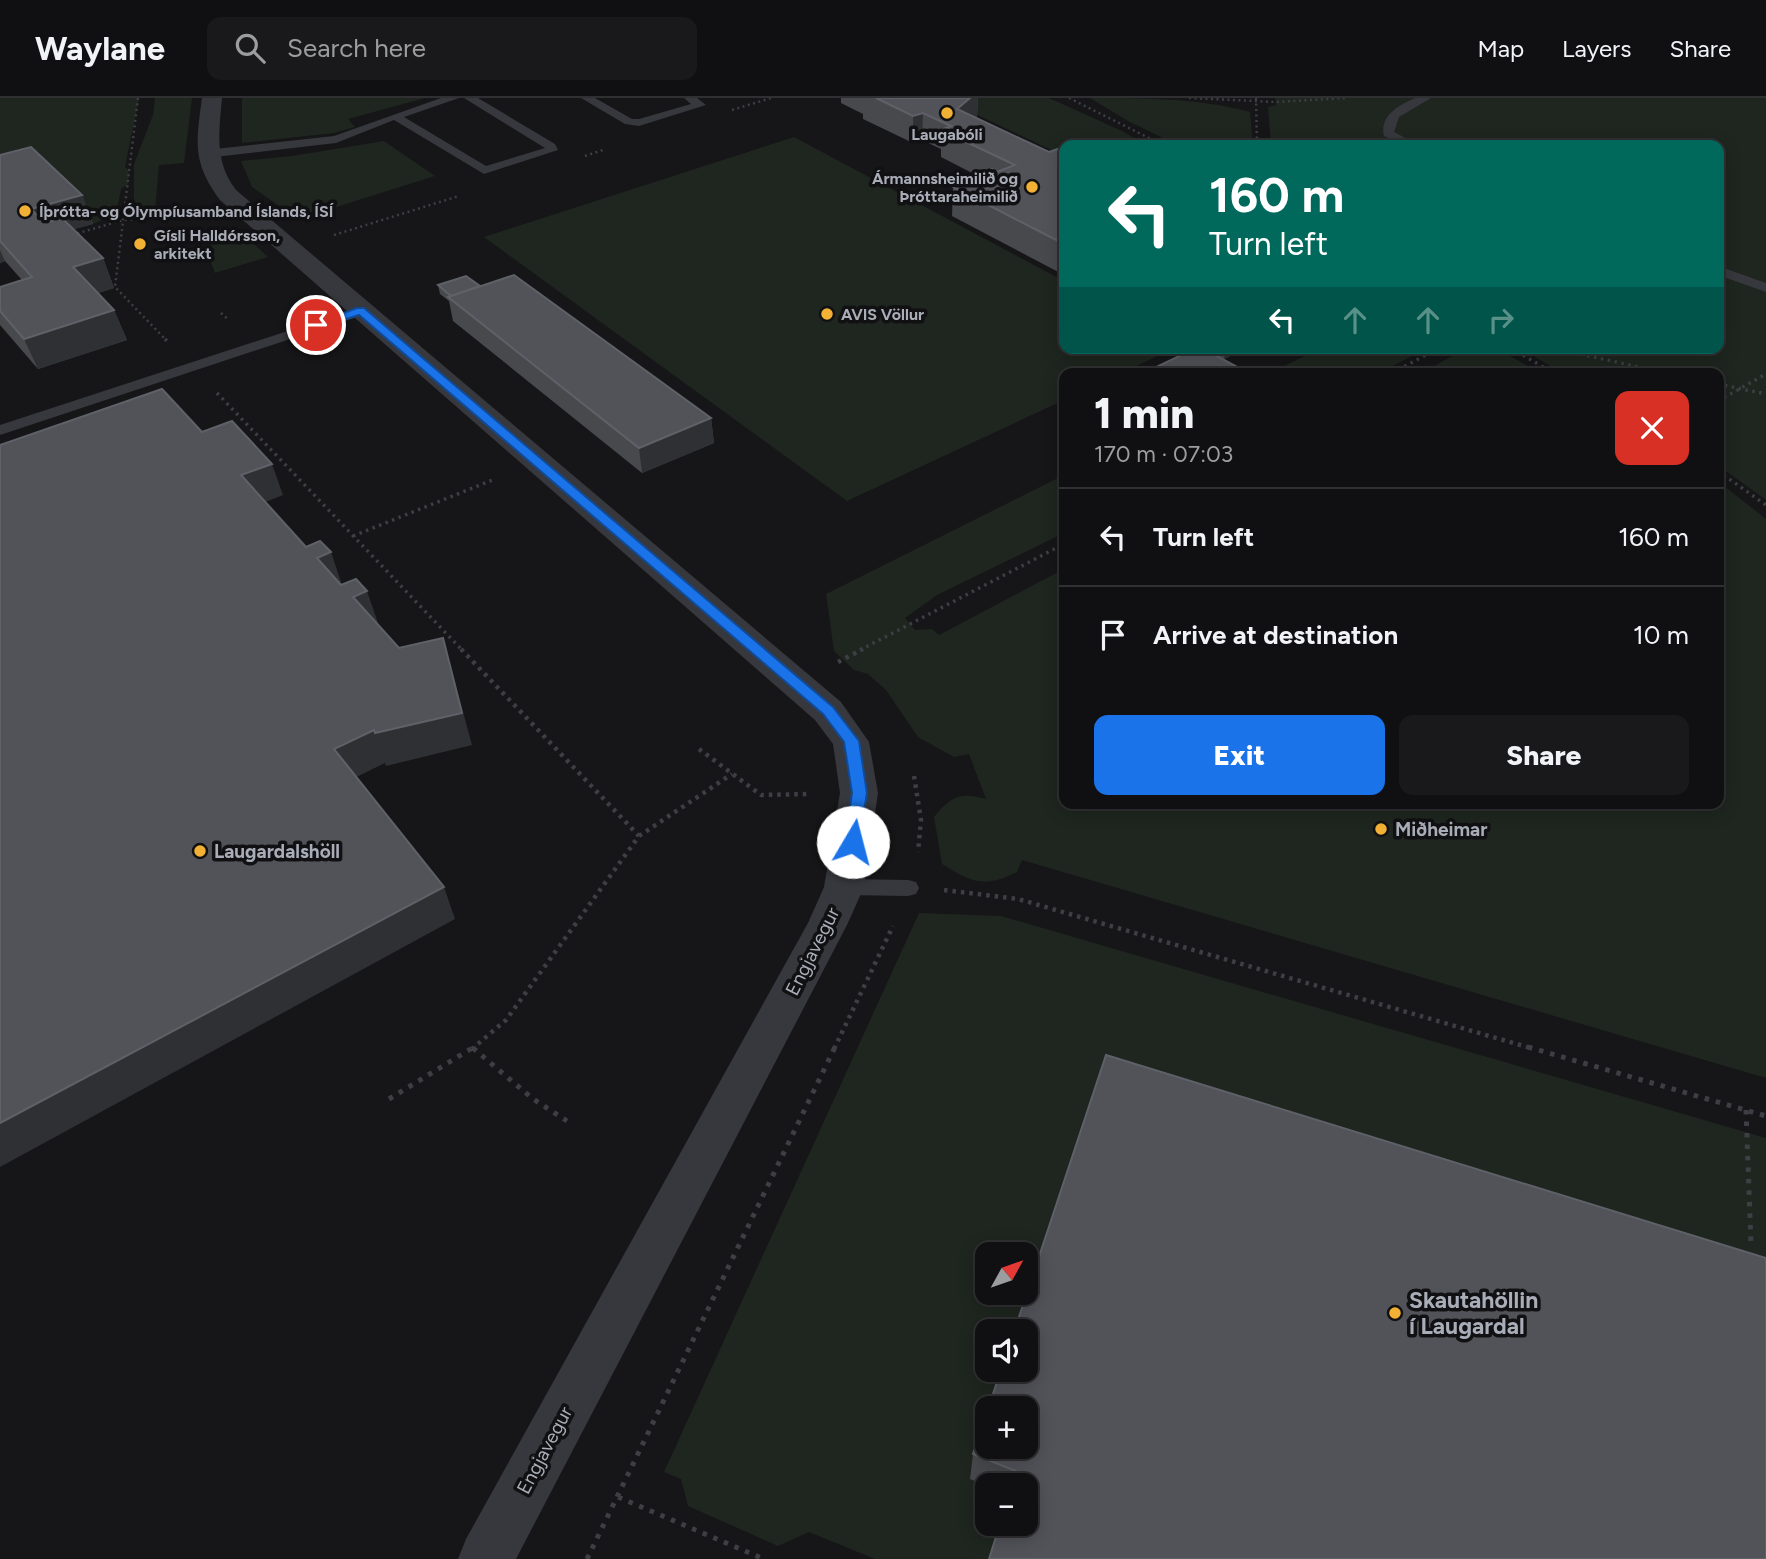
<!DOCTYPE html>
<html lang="en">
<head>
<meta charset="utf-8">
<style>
	body { margin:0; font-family:Figtree,sans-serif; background:#19191b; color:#f1f3f6; height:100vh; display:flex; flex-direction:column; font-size:26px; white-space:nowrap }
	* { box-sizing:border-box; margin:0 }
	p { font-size:23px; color:#9c9d9f }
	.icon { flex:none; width:38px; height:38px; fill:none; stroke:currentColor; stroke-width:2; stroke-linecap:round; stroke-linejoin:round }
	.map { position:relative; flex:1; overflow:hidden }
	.panel { position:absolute; left:1059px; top:270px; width:665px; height:441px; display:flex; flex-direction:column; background:#101012; border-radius:14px; box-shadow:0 4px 18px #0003,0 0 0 2px #303032 }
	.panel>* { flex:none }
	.hud { position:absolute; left:1059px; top:42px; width:665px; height:214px; border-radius:14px; box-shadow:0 4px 18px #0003,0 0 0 2px #303032; background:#00695c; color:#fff; overflow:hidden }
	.needle { width:46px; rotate:50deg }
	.buttons { position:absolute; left:975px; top:1144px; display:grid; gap:14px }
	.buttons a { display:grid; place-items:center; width:63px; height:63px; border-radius:14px; background:#101012; box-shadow:0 4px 18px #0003,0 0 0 2px #303032; font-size:35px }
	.pin { position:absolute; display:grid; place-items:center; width:60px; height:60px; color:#fff; margin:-30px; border:4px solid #fff; border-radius:50%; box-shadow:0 2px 7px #0007 }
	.me { position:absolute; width:77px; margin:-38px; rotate:8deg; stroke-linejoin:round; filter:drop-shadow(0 0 5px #0008) }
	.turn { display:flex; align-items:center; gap:24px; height:147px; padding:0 35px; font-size:32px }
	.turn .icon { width:91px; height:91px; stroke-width:2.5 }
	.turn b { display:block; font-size:49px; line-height:60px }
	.lanes { display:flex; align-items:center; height:66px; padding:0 35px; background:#0003; justify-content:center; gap:35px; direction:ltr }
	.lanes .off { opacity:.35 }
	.round { display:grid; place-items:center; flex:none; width:74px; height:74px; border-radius:14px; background:#19191b }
	.headline { display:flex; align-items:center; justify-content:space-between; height:119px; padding:0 35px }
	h1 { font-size:42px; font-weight:800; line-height:52px }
	.button { display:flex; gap:14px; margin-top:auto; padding:14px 35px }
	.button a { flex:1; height:80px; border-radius:14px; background:#1a73e8; color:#fff; font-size:28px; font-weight:800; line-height:80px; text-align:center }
	.button a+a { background:#19191b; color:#f1f3f6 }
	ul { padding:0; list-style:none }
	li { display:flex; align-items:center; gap:21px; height:98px; padding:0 35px; border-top:2px solid #303032 }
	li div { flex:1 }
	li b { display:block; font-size:26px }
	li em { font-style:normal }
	header { display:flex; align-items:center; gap:42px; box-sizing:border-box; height:98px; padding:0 35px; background:#101012; border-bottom:2px solid #303032 }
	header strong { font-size:33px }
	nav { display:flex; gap:38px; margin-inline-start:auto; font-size:24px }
	.search { width:490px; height:63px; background:#19191b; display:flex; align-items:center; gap:18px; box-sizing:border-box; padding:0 24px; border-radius:14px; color:#9c9d9f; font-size:26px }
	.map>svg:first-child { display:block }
</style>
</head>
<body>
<header>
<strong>Waylane</strong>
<div class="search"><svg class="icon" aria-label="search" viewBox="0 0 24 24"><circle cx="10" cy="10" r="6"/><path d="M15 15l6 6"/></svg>Search here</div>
<nav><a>Map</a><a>Layers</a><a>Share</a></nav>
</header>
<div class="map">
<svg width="1766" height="1461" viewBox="0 0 1766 1461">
	<rect width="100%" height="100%" fill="#161618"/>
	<path fill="#1e261f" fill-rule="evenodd" d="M0,0H139L125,69L129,72L128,86L121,91L116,116L93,126L43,77L0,89Z
		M155,0H192L184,65L159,67L155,113L134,117V66L153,17Z
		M242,0H425L348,21L355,29L334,35L242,45Z
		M942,0H1049L1122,33L1147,47H1064V58Z
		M1090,0C1144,0 1198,0 1250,14L1253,47H1177L1128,23Z
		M1275,0H1766V402L1719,368L1718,275H1562L1535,259L1544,250H1718V47H1271L1268,9L1276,7Z
		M794,39L1064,183V250H1174L1122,275H1064V302L847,403L484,139Z
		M384,43L435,78L298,121L252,89L241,63L292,58Z
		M225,129L237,130L268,159L215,175L209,159V134Z
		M1322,250H1417L1414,257L1379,275H1269Z
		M1467,250H1495L1541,275H1421Z
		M1064,377V435L937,497L905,520L915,532L932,531L939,537L1064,471V705H1718L1719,384L1766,421V980L1022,762L1017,774C985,790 972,785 942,766L934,719C952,697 960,694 986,701L969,656L954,659L918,639L886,592L868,576L854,572L834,553L826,496Z
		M919,815L1001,818L1766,1040V1461H875L809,1434L778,1448L688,1408L681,1381L664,1374ZM987,1157H1026V1195H987ZM987,1234H1026V1272H987ZM987,1311H1026V1349H987ZM987,1388H1026V1426H987Z"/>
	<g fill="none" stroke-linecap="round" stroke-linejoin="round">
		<path stroke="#3d3f44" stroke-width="2.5" stroke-dasharray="2 3.5" stroke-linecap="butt" d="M138,0L115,189L166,242
			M1069,0L1163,47
			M1189,0L1276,4L1345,0
			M1256,0L1257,47
			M732,12L771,0
			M585,58L606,51
			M72,137L123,122L194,118
			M334,137L459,98
			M221,215L229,222"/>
		<path stroke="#3d3f44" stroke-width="3.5" stroke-dasharray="2.5 4.5" stroke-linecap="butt" d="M165,241L167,243
			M1511,250L1553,275
			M1553,250L1666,275
			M1392,275L1439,250
			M1718,286L1766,296
			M217,295L462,552
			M1718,303L1766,276
			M1718,373L1766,407
			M353,438L495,381
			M860,552L1064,446"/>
		<path stroke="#3d3f44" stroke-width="4.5" stroke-dasharray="3.5 5" stroke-linecap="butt" d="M461,551L639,738L506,922L472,951
			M838,564L863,551
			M699,651L761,697L811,696
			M914,678L921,722L918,754
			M639,738L732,676
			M944,792L1018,801L1534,951
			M834,951L893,828"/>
		<path stroke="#3d3f44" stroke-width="5" stroke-dasharray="4.5 7" stroke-linecap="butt" d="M1528,949L1766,1018
			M473,950L533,1001L567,1023
			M389,1001L474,949
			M1746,1012L1751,1146
			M618,1399L764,1461
			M587,1461L835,949"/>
		<path fill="#37383d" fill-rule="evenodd" d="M441,0H459L404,19L486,68L545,50L464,0H478L555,46L558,52L484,76L394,22L336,45L206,60L200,56L206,52L334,38Z
			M581,0H595L632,21H639L691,6L684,0H697L706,7L639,28L625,26Z
			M1415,0H1431L1399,19L1394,34L1419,47H1404L1384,38C1379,18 1399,7 1415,0Z
			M1718,168L1766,185V194L1718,177Z
			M361,209L366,210V216L0,337V327Z
			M844,781L908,782L916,784L919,790L916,796L908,798L844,797L836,795L833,789L836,783Z"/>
		<path fill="#37383d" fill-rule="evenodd" d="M202,0H222C219,35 214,63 236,92L841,604L869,644L878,695L864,789L847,827L516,1461H458L466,1441L808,825L824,789L840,695L833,646L815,622L220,102C192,64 196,45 202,0Z"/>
	</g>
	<path fill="#47494d" d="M841,0H978L977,19L976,20L1049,54L1064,49V177L952,118L953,89L958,88L959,83L976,77L941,59V51L922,42L913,45L863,21V16L841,5Z
		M0,57L82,97L93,126L74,131L103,160L114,190L98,195L114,212L127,242L38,271L0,227V189L22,182L5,163L0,165Z
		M438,187L480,188L711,320L714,345L642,375L453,223L449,203L440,196Z
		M1203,250H1247L1224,261Z
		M1766,1160L1026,1388H987L970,1381L973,1356Z"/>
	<path fill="#2f3033" d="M970,0H978L977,19L956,39L957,11Z
		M923,15L922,42L913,45V18Z
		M82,97L93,126L43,140L31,111Z
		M0,152L5,163L0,165Z
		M103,160L114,190L85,199L73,169Z
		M114,212L127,242L38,271L24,241Z
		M1226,250H1247L1224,261Z
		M711,320L714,345L642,375L639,350Z
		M272,366L283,397L253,409L241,377Z
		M331,454L342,487L328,492L317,460Z
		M367,493L378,525L363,532L353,499Z
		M443,540L472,647L386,668L385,665L346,684L334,651Z
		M444,789L455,821L0,1069V1025Z"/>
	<path fill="#525359" stroke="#5f6168" stroke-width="2" d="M876,0H970L957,11L1049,54L1064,49V146L953,89L963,86L959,83L992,71L997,74L1015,67L941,32L951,28L923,15L913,18Z
		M31,49L82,97L31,111L44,125L62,120L103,160L73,169L114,212L24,241L0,213V189L32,179L0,143V57Z
		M514,177L711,320L639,350L448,199Z
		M466,178L480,188L451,198L438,187Z
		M1196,250H1202L1243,272L1238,275H1144Z
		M162,291L202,334L232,323L272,366L241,377L306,449L320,443L331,454L317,460L341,487L356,481L367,493L353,499L399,550L443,540L462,615L375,635L374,632L334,651L444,789L0,1025V347Z
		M1106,957L1766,1160V1461H989L1000,1426H1026V1388H1012L1016,1373L973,1356L987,1315V1349H1026V1311H988L1001,1272H1026V1234H1014Z"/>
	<path fill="#1a73e8" stroke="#114b97" stroke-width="2" d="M357,210H364L833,609L859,643L867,695L858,748H847L845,744L852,695L844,644L823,616L359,217L316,231L311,227Z"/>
	<g fill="#f2b134" stroke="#111113" stroke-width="2.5">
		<circle cx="947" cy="15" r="7"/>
		<circle cx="1032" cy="89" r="7"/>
		<circle cx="25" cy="113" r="7"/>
		<circle cx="140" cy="146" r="7"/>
		<circle cx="827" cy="216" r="7"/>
		<circle cx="1381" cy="731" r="7"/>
		<circle cx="200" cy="753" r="7"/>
		<circle cx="1395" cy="1215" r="7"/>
	</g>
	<g text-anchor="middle" stroke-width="7" stroke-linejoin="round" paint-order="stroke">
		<g font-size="16" font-weight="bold" fill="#a8adb8" stroke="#111113" text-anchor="start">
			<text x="947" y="42" text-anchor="middle">Laugabóli</text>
			<text x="1018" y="86" text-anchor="end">Ármannsheimilið og<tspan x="1018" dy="18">Þróttaraheimilið</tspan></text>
			<text x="39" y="119">Íþrótta- og Ólympíusamband Íslands, ÍSÍ</text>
			<text x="154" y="143">Gísli Halldórsson,<tspan x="154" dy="18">arkitekt</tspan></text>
			<text x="841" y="222">AVIS Völlur</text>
		</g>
		<g font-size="19" font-weight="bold" fill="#a8adb8" stroke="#111113" text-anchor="start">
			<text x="1395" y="738">Miðheimar</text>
			<text x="214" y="760">Laugardalshöll</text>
		</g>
		<g font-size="19" fill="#a8adb8" stroke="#111113">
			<text transform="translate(812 853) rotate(-63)" y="7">Engjavegur</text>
			<text transform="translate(544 1352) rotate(-62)" y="7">Engjavegur</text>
		</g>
		<g font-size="23" font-weight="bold" fill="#a8adb8" stroke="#111113" text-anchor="start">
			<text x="1409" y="1210">Skautahöllin<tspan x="1409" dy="26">í Laugardal</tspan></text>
		</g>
	</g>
</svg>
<div class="buttons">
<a><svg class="needle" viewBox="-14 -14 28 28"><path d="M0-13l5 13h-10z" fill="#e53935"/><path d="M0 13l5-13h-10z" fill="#9c9d9f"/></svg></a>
<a><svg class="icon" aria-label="sound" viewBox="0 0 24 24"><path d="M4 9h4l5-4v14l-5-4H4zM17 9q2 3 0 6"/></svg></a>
<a>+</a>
<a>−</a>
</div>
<div class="pin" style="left:316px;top:227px;background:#d93025"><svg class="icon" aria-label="arrive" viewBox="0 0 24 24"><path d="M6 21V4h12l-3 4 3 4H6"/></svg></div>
<svg class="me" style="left:853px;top:744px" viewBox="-20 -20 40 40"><circle r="19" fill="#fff"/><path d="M0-13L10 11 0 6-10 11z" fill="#1a73e8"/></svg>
<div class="hud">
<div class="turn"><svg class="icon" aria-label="left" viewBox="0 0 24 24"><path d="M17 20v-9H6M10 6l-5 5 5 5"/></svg><div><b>160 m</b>Turn left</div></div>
<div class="lanes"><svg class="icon" aria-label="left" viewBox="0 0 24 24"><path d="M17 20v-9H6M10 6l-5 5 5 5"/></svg><svg class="icon off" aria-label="ahead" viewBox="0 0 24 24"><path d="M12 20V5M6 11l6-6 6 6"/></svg><svg class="icon off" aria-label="ahead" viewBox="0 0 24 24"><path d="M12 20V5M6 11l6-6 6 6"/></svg><svg class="icon off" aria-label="right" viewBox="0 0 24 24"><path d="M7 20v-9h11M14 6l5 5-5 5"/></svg></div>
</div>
<section class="panel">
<div class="headline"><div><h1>1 min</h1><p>170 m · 07:03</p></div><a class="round" style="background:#d93025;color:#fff"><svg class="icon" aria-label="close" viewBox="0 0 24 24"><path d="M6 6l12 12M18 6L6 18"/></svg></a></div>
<ul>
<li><svg class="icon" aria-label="left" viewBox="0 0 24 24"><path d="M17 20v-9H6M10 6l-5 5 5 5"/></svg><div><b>Turn left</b></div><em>160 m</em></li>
<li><svg class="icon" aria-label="arrive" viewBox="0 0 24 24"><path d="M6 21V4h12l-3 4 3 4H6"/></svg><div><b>Arrive at destination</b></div><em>10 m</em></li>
</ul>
<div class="button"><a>Exit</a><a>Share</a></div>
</section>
</div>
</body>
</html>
